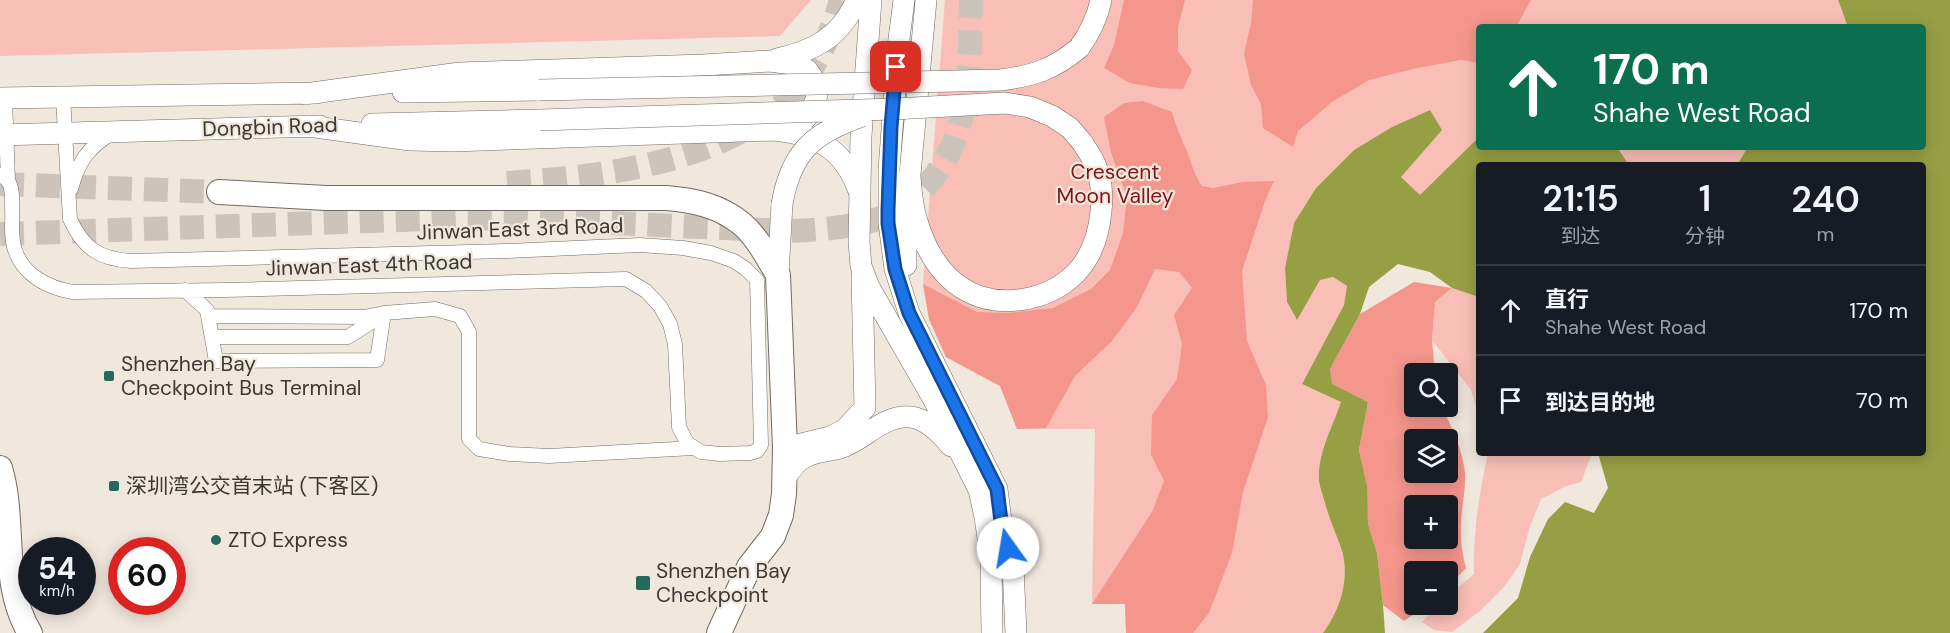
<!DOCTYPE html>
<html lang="zh">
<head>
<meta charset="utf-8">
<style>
	body { margin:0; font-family:"DM Sans","Noto Sans SC",sans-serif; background:#20242c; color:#f1f3f6; height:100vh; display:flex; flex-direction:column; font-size:22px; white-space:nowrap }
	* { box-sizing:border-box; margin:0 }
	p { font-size:20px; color:#9ea1a6 }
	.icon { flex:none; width:33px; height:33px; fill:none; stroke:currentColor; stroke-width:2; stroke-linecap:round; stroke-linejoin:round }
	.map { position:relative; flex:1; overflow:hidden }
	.sheet { position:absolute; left:1476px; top:162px; width:450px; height:294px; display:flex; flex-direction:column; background:#171b24; border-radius:6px; box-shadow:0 3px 15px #0003 }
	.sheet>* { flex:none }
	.banner { position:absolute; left:1476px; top:24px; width:450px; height:126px; border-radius:6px; box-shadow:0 3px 15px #0003; background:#0b6e4f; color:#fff; overflow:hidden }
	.controls { position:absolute; left:1404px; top:363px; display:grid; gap:12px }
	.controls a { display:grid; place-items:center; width:54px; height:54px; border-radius:6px; background:#171b24; box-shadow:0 3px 15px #0003; font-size:30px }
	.speed { position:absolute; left:18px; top:537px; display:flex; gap:12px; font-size:30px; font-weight:700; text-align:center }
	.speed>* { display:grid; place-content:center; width:78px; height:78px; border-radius:50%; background:#171b24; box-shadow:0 3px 15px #0003; line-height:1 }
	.speed small { font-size:15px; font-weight:400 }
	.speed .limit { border:9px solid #d22; background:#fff; color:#111 }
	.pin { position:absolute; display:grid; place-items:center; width:51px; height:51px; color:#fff; margin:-26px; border-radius:12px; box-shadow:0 3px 9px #0006 }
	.me { position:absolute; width:66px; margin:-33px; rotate:347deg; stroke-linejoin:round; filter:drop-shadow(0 0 4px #0008) }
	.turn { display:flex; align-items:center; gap:21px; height:126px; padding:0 18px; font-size:27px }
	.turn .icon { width:78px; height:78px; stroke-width:2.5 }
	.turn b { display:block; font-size:42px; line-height:51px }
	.eta { display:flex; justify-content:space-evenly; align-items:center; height:102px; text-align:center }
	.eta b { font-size:36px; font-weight:600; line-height:42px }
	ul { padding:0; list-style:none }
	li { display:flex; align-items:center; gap:18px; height:90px; padding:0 18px; border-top:2px solid #363941 }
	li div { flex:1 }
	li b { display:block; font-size:22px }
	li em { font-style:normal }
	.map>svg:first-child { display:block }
</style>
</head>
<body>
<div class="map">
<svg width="1950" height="633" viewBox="0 0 1950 633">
	<rect width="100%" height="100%" fill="#f0e7dd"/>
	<path fill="#f9bfb7" d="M0,0H811L780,36L0,56Z
		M945,0H1838L1848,27H1479V137L1420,196L1401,177L1430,110L1392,127L1354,150L1316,188L1294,223L1285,268L1287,302L1296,319L1320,280L1333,277L1347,286L1344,305L1302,384L1342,402C1333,427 1317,453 1319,481C1320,488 1323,496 1325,503C1329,519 1337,534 1342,551C1350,579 1340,610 1323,633H1126L1125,604H1092L1095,429H1017L1000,386L946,357L929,319L923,284Z
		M1617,147H1748L1737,165H1629Z
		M1452,288L1476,295L1479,298V416L1471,390L1432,340L1435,302Z
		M1488,453H1590L1591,456L1581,482L1566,486L1541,499L1529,529L1520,564L1503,588L1480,611L1452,632L1434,630L1422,622L1439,605L1448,604V596L1474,574C1473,530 1479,495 1488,453Z"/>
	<path fill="#f5968c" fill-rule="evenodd" d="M1124,0H1185L1178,27V51L1192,70L1183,89L1158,88L1130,83L1104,68L1114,45Z
		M1253,0H1531L1516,27H1479V63L1461,60L1417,68L1369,80L1332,102L1298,131L1293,147L1263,128L1261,104L1251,85L1244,54L1251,23Z
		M1143,101L1172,112C1176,127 1182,140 1188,154C1192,166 1195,175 1202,186L1213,188L1243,182L1274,181L1265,201L1242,271L1247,341L1266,385L1268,417L1243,492L1232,553L1209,613L1193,633H1126L1125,604H1092L1152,512L1164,481L1151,455L1152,415L1177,379L1182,344L1174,315L1192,288L1179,272L1155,269L1137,307L1112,341L1075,376L1046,428L1017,429L1000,386L946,357L929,319L923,284L977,312L1007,313L1053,308L1091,289L1110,270L1123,233L1127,197L1111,153L1104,117L1124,103Z
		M1414,282L1452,288L1435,302L1432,340L1435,373L1414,374V406L1442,407C1452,428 1462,448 1465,472C1466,489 1462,505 1461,522C1460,539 1462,553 1466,568L1448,587V572H1414V604L1419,605L1420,610L1404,621L1383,605L1377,553L1368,524L1366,487L1359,450L1368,402L1331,384L1330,369L1360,314ZM1414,440H1448V472H1414ZM1414,506H1448V538H1414Z"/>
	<path fill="#979f44" d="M1838,0H1950V633H1483L1518,598L1530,557L1548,519L1565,502L1594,513L1608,488L1598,453H1923V165H1737L1748,147H1923V27H1848Z
		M1430,110L1442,130L1401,177L1420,195L1479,137V147H1617L1629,165H1479V297L1452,288L1430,272L1398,264L1369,287L1360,314L1330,369L1332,384L1368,402L1359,450L1367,487L1368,524L1377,553L1383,605L1385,633H1323C1340,610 1350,579 1342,551C1337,535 1329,519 1325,503C1323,496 1320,488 1319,481C1317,453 1333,427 1341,402L1302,384L1344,305L1347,286L1333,277L1320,280L1297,320L1287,302L1285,268L1294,223L1316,188L1354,150L1392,127Z"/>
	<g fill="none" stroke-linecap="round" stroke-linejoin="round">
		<path stroke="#ccc4bb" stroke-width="24" stroke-dasharray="24 12" stroke-linecap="butt" d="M507,183C582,178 657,170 726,139C742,131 759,123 774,112C809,84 829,42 841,0
			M0,184L219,192
			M0,234L459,218L524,219L788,231C818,230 849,228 878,219C894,214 908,204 920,192C973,143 969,66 971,0"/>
		<g stroke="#736b62" stroke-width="15">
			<path id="street" d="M5,98L8,181
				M0,175C3,177 6,178 8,181C13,188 12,200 12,208C13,222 10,237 15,250C23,275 48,288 73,292L226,290L626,279L646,291L660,306L670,324L675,344L679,427L687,443L701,452L720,454L750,453L757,451L761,445L757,280L746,269L734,261L711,253L683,248L640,245L506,251L131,261C99,259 83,248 70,219L63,97
				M71,189C78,163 87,148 111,134
				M185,290L207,310L216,361L377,360L384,313
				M209,316L364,317L384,313L435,309L460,316L469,332V439L479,449L510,454L549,456L693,448
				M213,337H348L379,317"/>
		</g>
		<g stroke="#736b62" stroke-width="22">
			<path id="primary" d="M871,0L861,136L859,242L861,266L869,287L934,400L979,490L985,517L991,559L992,633
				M904,0L898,47L889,170V223L895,269L909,313L997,489L1002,529L1013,567L1016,633
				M1079,48C1090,33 1097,19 1101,0
				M777,59C816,50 840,37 857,0
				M403,92L539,90
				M305,94L460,73L703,65L770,61L800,65L808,71L814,80L817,91L816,100L810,113L804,120L795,125L773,130
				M0,98L317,93
				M372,124L540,120
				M308,126L410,140L453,141L773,130C815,134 843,148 858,189
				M0,135L320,126
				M910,176C911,191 912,206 917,221C924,246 939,274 962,288C996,310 1047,302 1076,273C1092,256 1099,234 1101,211C1103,194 1101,177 1094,162C1091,155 1086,149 1082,142
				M906,265V218L926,0
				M778,275L782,204
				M785,448L830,437L844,430L865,408L862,276
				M786,477C791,469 796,462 805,457C816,451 828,451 840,448C865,440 883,414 911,417C927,419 941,434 951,446"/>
		</g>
		<g stroke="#736b62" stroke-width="26">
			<path id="highway" d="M219,192L326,198H666C694,200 720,206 742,224C757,237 768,258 778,275L785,448L784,494L781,515L773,536L749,567L719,633
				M0,468C16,521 0,585 30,633"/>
		</g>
		<use href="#street" stroke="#fff" stroke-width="14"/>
		<use href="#primary" stroke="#fff" stroke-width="21"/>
		<use href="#highway" stroke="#fff" stroke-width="24"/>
		<g stroke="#736b62" stroke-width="22" stroke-linecap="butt">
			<path id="primary-bridge" d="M539,90L1001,80C1033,76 1054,69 1079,48
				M540,120L893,109L1005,103L1030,107L1052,116L1070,128L1082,142
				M782,204C791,152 813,133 862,116"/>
		</g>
		<use href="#primary-bridge" stroke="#fff" stroke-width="21"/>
	</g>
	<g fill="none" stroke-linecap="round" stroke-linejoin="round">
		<g stroke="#114b97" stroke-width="15">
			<path id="route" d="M896,67L891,127L888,210V223L895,269L909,313L997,489L1002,529L1008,548"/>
		</g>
		<use href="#route" stroke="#1a73e8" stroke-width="10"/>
	</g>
	<g fill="#24695c" stroke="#f0e7dd" stroke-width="2">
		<rect x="103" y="370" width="12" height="12" rx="3"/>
		<rect x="108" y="480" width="12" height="12" rx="3"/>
		<circle cx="216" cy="540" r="6"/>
		<rect x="635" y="575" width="16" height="16" rx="3"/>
	</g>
	<g text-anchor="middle" stroke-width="4.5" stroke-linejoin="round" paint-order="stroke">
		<g font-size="21" fill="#3c3834" stroke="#f0e7dd">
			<text transform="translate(270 127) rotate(-2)" y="7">Dongbin Road</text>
			<text transform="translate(520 229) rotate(-2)" y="7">Jinwan East 3rd Road</text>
			<text transform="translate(369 265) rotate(-2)" y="7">Jinwan East 4th Road</text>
		</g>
		<g font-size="21" fill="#831314" stroke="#f0e7dd">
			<text x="1115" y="179">Crescent<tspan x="1115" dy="24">Moon Valley</tspan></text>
		</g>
		<g font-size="21" fill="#3c3834" stroke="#f0e7dd" text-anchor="start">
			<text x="121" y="371">Shenzhen Bay<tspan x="121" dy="24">Checkpoint Bus Terminal</tspan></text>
			<text x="126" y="493">深圳湾公交首末站 (下客区)</text>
			<text x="228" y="547">ZTO Express</text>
			<text x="656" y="578">Shenzhen Bay<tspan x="656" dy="24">Checkpoint</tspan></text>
		</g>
	</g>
</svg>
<div class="controls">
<a><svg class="icon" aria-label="search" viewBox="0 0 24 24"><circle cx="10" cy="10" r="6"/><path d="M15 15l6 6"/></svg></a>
<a><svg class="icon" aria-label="layers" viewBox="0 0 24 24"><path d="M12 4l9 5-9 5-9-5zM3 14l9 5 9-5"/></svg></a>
<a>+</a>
<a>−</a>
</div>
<div class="speed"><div>54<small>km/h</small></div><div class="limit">60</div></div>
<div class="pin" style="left:896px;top:67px;background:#d93025"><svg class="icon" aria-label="arrive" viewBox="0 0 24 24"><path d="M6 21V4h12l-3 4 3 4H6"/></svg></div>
<svg class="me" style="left:1008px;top:548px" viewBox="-20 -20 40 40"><circle r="19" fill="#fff"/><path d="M0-13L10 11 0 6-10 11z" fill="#1a73e8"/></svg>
<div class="banner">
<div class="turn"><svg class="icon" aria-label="ahead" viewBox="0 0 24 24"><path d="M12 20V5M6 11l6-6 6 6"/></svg><div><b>170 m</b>Shahe West Road</div></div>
</div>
<section class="sheet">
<div class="eta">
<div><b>21:15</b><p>到达</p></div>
<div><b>1</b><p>分钟</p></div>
<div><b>240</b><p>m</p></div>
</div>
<ul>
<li><svg class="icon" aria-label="ahead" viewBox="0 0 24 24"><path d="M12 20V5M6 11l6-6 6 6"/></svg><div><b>直行</b><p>Shahe West Road</p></div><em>170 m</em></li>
<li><svg class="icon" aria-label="arrive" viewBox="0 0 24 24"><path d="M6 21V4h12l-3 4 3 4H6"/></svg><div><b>到达目的地</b></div><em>70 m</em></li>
</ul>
</section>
</div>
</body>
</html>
